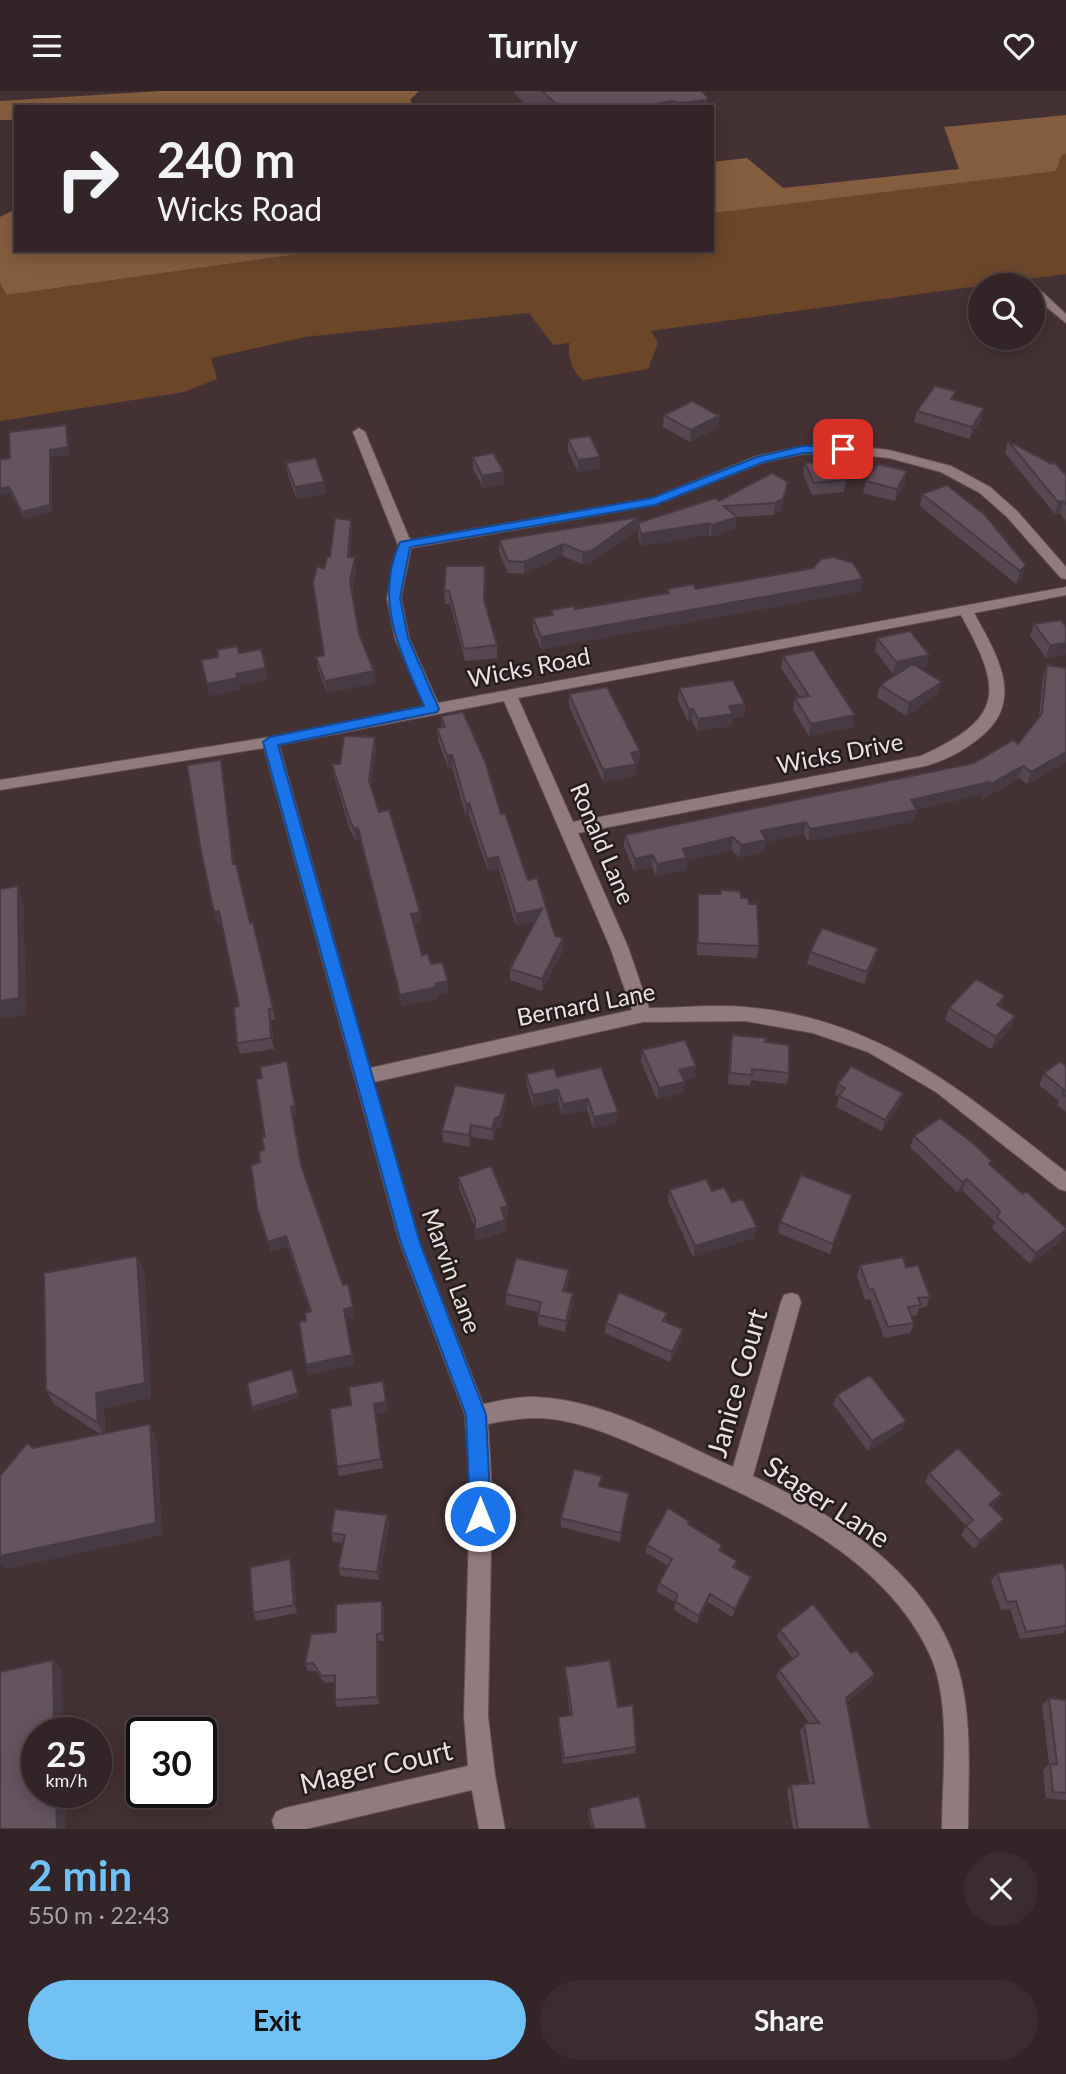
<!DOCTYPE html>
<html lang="en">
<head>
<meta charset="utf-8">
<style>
	body { margin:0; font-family:Lato,sans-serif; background:#3b2d2f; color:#f1f3f6; height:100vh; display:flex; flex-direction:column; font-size:26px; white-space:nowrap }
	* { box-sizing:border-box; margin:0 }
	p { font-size:23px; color:#a9a5a7 }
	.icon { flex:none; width:38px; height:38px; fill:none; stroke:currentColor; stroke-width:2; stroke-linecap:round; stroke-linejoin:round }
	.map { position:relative; height:1738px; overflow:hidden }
	.panel { display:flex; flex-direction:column; background:#332527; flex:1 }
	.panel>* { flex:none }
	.guide { position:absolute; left:14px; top:14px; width:700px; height:147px; border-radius:0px; box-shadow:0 4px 18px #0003,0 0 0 2px #4e4244; background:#332527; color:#f1f3f6; overflow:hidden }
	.controls { position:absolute; left:968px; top:182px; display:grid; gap:14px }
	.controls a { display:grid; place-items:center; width:77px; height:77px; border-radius:50%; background:#332527; box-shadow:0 4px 18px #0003,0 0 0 2px #4e4244; font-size:35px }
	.speed { position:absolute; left:21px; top:1626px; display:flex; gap:14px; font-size:35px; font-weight:700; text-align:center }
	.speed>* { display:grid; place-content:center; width:91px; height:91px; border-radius:50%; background:#332527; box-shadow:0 4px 18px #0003,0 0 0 2px #4e4244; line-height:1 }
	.speed small { font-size:18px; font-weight:400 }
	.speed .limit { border:4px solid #111; border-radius:10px; background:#fff; color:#111 }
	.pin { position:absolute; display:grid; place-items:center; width:60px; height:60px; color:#fff; margin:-30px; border-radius:14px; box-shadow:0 4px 10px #0006 }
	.me { position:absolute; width:77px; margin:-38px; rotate:0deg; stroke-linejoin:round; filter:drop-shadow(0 0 5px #0008) }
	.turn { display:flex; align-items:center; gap:24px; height:147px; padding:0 28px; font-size:32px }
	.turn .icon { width:91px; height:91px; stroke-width:2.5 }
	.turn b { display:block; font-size:49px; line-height:60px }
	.round { display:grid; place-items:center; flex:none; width:74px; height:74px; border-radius:37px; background:#3b2d2f }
	.overview { display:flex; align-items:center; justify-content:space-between; height:119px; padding:0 28px }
	h1 { font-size:42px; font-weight:700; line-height:52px; color:#72c1f5 }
	.button { display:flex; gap:14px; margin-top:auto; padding:14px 28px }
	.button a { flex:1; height:80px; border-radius:42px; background:#72c1f5; color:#111; font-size:28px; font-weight:700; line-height:80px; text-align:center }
	.button a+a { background:#3b2d2f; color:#f1f3f6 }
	header { display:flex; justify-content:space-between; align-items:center; height:91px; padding:0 28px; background:#332527; font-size:32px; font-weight:700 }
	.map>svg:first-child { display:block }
</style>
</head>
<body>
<header><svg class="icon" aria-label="menu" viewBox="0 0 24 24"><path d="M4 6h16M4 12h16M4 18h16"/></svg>Turnly<svg class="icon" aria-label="heart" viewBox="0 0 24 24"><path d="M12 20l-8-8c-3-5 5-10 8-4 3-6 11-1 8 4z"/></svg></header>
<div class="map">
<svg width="1066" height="1738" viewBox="0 0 1066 1738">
	<rect width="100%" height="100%" fill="#443134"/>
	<path fill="#6b4629" d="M1066,63V183L651,240L658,252L648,278L583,289C573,281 566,265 570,252L553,254L529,222L305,246L211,267L217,288L184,301L0,330V192L8,204L328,159H712V107L747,110Z"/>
	<path fill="#845d3e" d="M161,0H419L410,9L414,16H16V29H0V10Z
		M1066,24V63L1061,65L1056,80L712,122V71L747,67L783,97L959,78L944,36Z
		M16,118V159H328L7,204L0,192V126Z"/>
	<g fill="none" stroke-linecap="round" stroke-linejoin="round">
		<g stroke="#605153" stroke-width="2">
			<path id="minor" d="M1030,194L1036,195L1066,223V232L1032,204V194Z
				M359,337L365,341L410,449L652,407L757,365L803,355L843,354L889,359L951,375L990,396L1017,420L1066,476V488L1061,487L1007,426L980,402L941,381L889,367L843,362L803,363L765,371L655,414L411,457L401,507L409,547L438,612L1066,496V504L974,522C997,564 1027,611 978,648C963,660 944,670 925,675L578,742L628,856L649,917C681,917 714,913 745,916C880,927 964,1002 1066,1081V1100L1059,1098L936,1001L868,961L813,942L745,930L643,931L374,991L420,1152L483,1313C500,1310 518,1305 536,1306C605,1309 671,1348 733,1376L781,1211L784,1204L791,1202L798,1204L801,1211L753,1385C841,1426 941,1491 962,1593C972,1640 968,1690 968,1738H942C942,1686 952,1612 930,1564C883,1462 766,1413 671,1370C632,1353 593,1333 551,1328C529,1325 509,1329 488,1333L492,1403L488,1625L495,1684L505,1738H479L472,1699L306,1738H275L272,1730L276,1721L285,1717L468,1675L464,1625L470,1403L465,1324L400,1152L264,657L0,699V689L270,646L424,615L395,547L387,507L398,454L353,341ZM961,524C1003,600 1005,627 921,665L573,731L518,607ZM504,610L610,856L632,919L370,977L279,654Z"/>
		</g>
		<use href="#minor" fill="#927b7f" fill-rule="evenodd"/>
	</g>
	<path fill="#574751" d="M514,0H702L707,16H528L515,3Z
		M955,309L981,329L969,348L914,331L917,320Z
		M664,324L719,325L718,336L690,351L663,336Z
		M66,334L68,341L69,364L51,366L52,421L24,428L11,403L0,404V368L10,367Z
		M568,348L600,377L578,381L568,360Z
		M1008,350L1066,384V430L1060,422L1055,423L1005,362Z
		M473,366L504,393L483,397L473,378Z
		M286,372L324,391L326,403L296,408L288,384Z
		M805,372L846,389L844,401L812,404L803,383Z
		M866,390L905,392L895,410L863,402Z
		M788,391L786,403L781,420L773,424L737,426L735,438L711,446L709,444L640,455L638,444V438L591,472L582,473L563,465L524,483L508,482L499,461V449L639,426V432Z
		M922,403L1026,474L1022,487L1016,493L920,415Z
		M352,441L350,466L356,478L352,500L359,543L374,580L375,592L327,602L318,578L316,566L324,564V478L330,466Z
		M486,487L485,512L497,554V567L465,570L450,513H445L444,500Z
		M863,488L861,500L541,558L533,539V527L551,524V519L575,518L667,502V498H696Z
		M1034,533L1066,536V563L1046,567L1030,545Z
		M877,547L926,576L920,577L938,603L906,625L877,606L880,594L898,582L893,583L875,560Z
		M783,565L853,636L809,645L793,619L795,607L800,606L781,577Z
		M1047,574L1066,577V671L1027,693L1019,687L982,709L983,703L917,719L913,731L808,750L804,743L765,751L764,761L739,766L731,759L687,769L686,779L656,785L652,776L634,780L624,756L625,744L974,672L1018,653L1039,626L1043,586Z
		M679,597L745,613L744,625L732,627L731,635L697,640L692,630L688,631L678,609Z
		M569,603L640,660L639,672L636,673L635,685L603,691L569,615Z
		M441,625L501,723L528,789L555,845L563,847V859L542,900L510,889V878L535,831L516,835L499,778L488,780L469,724L466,725L452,676L448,677L438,649L437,637L442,636Z
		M376,658L371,695L379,721L420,821L421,833L414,834L422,864L431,873L449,902L438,904V908L402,915L360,749L356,750L350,739L334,685L332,673H340Z
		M223,682L234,773L250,832L253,831L275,929H271L274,958L240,963L237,952L239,915L221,832L217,833Z
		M698,803L741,807L749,813L759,855L757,867L697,864V815Z
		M878,857L875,868L864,893L807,873L810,861Z
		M1001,916L1015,925L1011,937L991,958L945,929L949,917Z
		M732,944L766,951L789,982L787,993L751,989L750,995L728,993L730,956Z
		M642,959L695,986L684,989L685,991L683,1002L657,1008L641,971Z
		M1066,975V1021L1057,1014L1059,1010L1039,994L1044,982Z
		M601,976L617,1032L593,1037L587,1019L562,1024L558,1010L533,1016L527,995L526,983L557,986Z
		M256,988L297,1027H293L302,1076L355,1226L346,1228L354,1273L308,1284L306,1230L310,1221L288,1156L271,1161L257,1117L260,1071L264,1059L265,1046Z
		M838,993L900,1013L882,1040L836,1016L839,1006L835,1004Z
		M506,1003V1014L501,1037L496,1038L493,1049L472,1046L470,1056L443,1051L442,1040Z
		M914,1045L991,1074L1062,1149L1030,1173L992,1137L995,1131L962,1099L958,1102L910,1056Z
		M458,1086L508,1115V1126L505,1127L506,1140L476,1150L475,1137L459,1097Z
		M669,1099L712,1100L732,1111L754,1147L693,1166L668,1110Z
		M852,1104L830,1163L778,1142L780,1131Z
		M137,1165L144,1180L151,1307L104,1317L105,1342L156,1347L162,1444L5,1478L33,1357L100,1343L54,1313L46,1299Z
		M860,1174L906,1176L930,1206L926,1216L919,1217L917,1224L911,1225L914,1232L910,1242L884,1247L870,1208L865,1209L857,1185Z
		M569,1179V1190L566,1201L573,1213L565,1241L538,1234V1221L506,1214V1203Z
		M667,1222L666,1231L681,1249L670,1271L605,1242L606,1232Z
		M837,1304L902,1339L868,1360L833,1313Z
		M330,1318L388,1320L376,1323L383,1377L339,1385L337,1376Z
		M929,1382L1002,1403L996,1412L991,1416L1004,1428L998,1437L974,1458L961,1444L966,1435L925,1391Z
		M629,1402L620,1451L561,1436V1427Z
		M387,1424L389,1433L379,1489L341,1485L338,1477L343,1452L333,1451L331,1442Z
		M689,1430V1434L722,1454L720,1460L737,1470L735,1477L751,1486L748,1494L732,1526L708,1511L697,1533L674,1519L675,1511L657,1501L659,1492L668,1475L646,1462L647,1454Z
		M293,1477L297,1522L257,1530L253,1522Z
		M1066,1480V1538L1063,1542L1020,1548L1010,1518L1001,1519L991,1490L997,1482Z
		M382,1510L384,1518V1550H379V1613L337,1616L335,1609V1591L325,1592L316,1580H308L305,1573L336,1541Z
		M780,1539L851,1562L875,1583L871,1591L847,1611L870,1738H793L787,1700L791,1694L809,1692L800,1640L804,1633H810L776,1586L779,1579L793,1568L777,1546Z
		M565,1576L618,1616L636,1656L635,1662L563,1673L558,1633V1626L570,1624L565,1583Z
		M1049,1607L1066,1609V1709L1046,1707L1043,1679L1049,1673L1042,1614Z
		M589,1717L647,1738H592L588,1722Z"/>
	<path fill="#473a42" d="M707,9V16H681V12Z
		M672,10V16H638Z
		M984,317L981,329L969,348L972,336Z
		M719,325L718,336L690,351L691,339Z
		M66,334L68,341L69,364L51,366L52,421L24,428L22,421L50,359Z
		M600,366V377L578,381V369Z
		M907,380L905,392L895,410L897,398Z
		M504,381V393L483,397L482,385Z
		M324,391L326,403L296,408L295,396Z
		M788,391L786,403L781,420L773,424L775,412Z
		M9,396L11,403L0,404V397Z
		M1063,410L1060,422L1055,423L1058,411Z
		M639,426L638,438L591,472L582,473L583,461Z
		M737,426L735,438L711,446L712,434Z
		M351,429L352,441L349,478L348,466Z
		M710,432L709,444L640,455L641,443Z
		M563,453V465L524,483V471Z
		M355,466L356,478L351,502L350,490Z
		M1026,474L1022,487L1016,493L1020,480Z
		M863,488L861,500L541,558V546Z
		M1066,552V563L1046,567L1050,554Z
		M929,564L926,576L893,583L896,571Z
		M266,577L268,589L239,595L240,599L209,605L207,593L236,583Z
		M374,580L375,592L327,602L325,590Z
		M942,591L938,603L906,625L909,612Z
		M745,613L744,625L732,627L731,635L697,640L698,628L729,615Z
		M693,618L692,630L688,631L689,619Z
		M855,624L853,636L809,645L811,633Z
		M375,646L376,658L370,701L369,689Z
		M640,660L639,672L636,673L635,685L603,691V679L631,662Z
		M1066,661V671L1027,693L1031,681Z
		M447,664H452V676L448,677Z
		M221,669L223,682L236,785L233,773Z
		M1023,675L1019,687L982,709L983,703L917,719L913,731L808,750L810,738Z
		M469,712V724L466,725V713Z
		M806,731L804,743L765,751L764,761L739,766L741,754L761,740Z
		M358,737L360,749L356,750L354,738Z
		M733,746L731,759L687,769L686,779L656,785L657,773L683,758Z
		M653,764L652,776L634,780L635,768Z
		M498,766L499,778L488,780L487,768Z
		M18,795L24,812L26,924L0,928V910Z
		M542,818V830L516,835V823Z
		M219,820L221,832L217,833L214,821Z
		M420,821L421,833L412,835L411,823Z
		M563,847V859L542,900V888Z
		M878,857L875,868L864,893L867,881Z
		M448,890L449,902L438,904V908L402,915L400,904L436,892Z
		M1005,905L1001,917L997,914Z
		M269,918L271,929L274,958L271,947Z
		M1015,925L1011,937L991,958L996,946Z
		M287,970L297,1027H293L291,1016Z
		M696,975L695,986L678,990L679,979Z
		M685,991L683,1002L657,1008L659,997Z
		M558,999V1010L533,1016V1004Z
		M903,1002L900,1013L882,1040L885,1029Z
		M506,1003V1014L501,1037L496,1038L493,1049L492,1038L495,1027Z
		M588,1008L587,1019L562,1024L563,1013Z
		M618,1021L617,1032L593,1037L594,1026Z
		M471,1034L472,1046L470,1056L469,1044Z
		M967,1088L962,1099L958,1102L962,1091Z
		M852,1104L849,1115L830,1163L833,1153Z
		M508,1115V1126L501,1128V1117Z
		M505,1129L506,1140L476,1150L475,1139Z
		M757,1136L754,1147L693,1166L695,1155Z
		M1066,1139L1062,1149L1030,1173L1036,1162Z
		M286,1145L288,1156L271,1161L268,1151Z
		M137,1165L144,1180L151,1307L104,1317L105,1346L98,1332L96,1302Z
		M569,1179V1190L563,1210V1200Z
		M573,1202V1213L565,1241L566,1230Z
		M353,1216L355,1226L346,1228L354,1273L308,1284L306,1274L344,1218Z
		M683,1238L681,1249L670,1271L672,1261Z
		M292,1278L299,1307L254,1321L252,1316Z
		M383,1290L388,1320L376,1323L383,1377L374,1313Z
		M906,1330L902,1339L868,1360L872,1350Z
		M150,1333L156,1347L162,1444L5,1478L0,1472V1465Z
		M1002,1403L996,1412L984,1422L989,1413Z
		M387,1424L389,1433L379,1489L377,1481Z
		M1004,1428L998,1437L974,1458L980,1450Z
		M290,1468L293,1477L297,1522L294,1514Z
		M751,1486L748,1494L732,1526L735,1518Z
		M710,1503L708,1511L697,1533L699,1525Z
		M382,1510L384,1518V1550L382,1542Z
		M377,1543L379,1550V1613L377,1606Z
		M53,1569L62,1579L63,1642H54Z
		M875,1583L871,1591L842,1614L846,1607Z
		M56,1701H72V1703L65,1705L66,1738H57Z"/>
	<path fill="#65535e" stroke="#473a42" stroke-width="2" d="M542,0H702L707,6V9L681,12L672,10L638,16H559Z
		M935,295L956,300L951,308L984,317L972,336L917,320Z
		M692,310L719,325L691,339L664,324Z
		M66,334L68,356L50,359V414L22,421L9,396L0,397V368L10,367L9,341Z
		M590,345L600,366L578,369L568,348Z
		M1008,350L1052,373L1054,371L1066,384V413L1063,410L1058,411Z
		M493,362L504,381L482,385L473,366Z
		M316,367L324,391L295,396L286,372Z
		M836,369L846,389L814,392L805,372Z
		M878,373L907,380L897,398L866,390Z
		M772,382L788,391L783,408L775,412L724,415L737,426L712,434L710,432L641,443L638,432L715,407L719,410Z
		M947,394L985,424L1026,474L1020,480L922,403Z
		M639,426L591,460L583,461L563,453L524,471L508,470L499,449Z
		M335,427L351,429L348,466H355L350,490L359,543L374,580L325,590L316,566L324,564L313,492L317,475L324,478L327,466H330Z
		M833,466L853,472L863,488L541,546L533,527L553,524L551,519L574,515L575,518L669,502L667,498L693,493L696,498L813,477L821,468Z
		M446,475H485L484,509L497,554L464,558L449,500H444Z
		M1061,529L1066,536V552L1050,554L1034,533Z
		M910,540L929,564L896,571L877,547Z
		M237,555L239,562L261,558L266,577L236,583L238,587L207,593L201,569L218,566L217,559Z
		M813,559L855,624L811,633L795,607L809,605L783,565Z
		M913,573L942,591L909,612L880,594Z
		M1047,574L1066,577V661L1031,681L1023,675L985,696L989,691L911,709L917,719L810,738L806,731L761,740L766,749L741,754L733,746L683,758L687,767L657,773L653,764L635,768L625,744L974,672L1013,649L1018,653L1042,622Z
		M733,589L745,613L729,615L733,623L698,628L693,618L689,619L679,597Z
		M607,596L640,660L631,662L636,673L603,679L569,603Z
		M463,621L485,670L501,723L505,722L528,789L537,787L555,845L563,847L542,888L510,878L542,818L516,823L498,766L487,768L469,712L466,713L452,664H447L437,637L445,636L441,625Z
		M344,645L375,646L369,689L379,721L389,719L413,797L420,821L411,823L422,864L428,863L431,873L442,871L448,890L436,892L437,896L400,904L358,737L354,738L349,727L332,673H340Z
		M221,669L233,773H236L250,832L253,831L273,917L269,918L271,947L237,952L234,916L239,915L219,820L214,821L201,760L187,674Z
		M18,795L19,907L0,910V798Z
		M721,799L740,800L741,807H748L749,813H757L759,855L698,852V803H721Z
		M822,837L878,857L867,881L810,861Z
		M976,888L1005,905L997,914L1015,925L996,946L949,917Z
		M732,944L767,947L765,951L789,954V982L752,978V984L730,982Z
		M685,949L696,975L679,979L685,991L659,997L642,959Z
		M287,970L295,1015L291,1016L301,1074L343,1194L348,1193L353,1216L344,1218L352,1264L306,1274L299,1231L306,1230L305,1222L311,1220L286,1145L268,1151L257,1117L251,1074L260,1071L259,1060L264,1059L262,1046H265L256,988L262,987L260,976Z
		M1060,970L1066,975V1005L1063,1003L1064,999L1044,982Z
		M851,975L903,1002L885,1029L839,1005L845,997L838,993Z
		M601,976L618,1021L594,1026L588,1008L563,1013L558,999L533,1004L526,983L554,977L557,986Z
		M455,994L506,1003L500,1025L495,1027L492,1038L471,1034L469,1044L442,1040Z
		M940,1027L973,1052L992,1070L989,1073L1023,1103L1026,1100L1066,1137V1139L1036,1162L997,1126L1000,1120L967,1088L962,1091L914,1045Z
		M491,1075L508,1115L501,1117L505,1129L475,1139V1128L458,1086Z
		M801,1084L852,1104L833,1153L780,1131Z
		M706,1088L712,1100L724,1096L732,1111L743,1108L757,1136L695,1155L669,1099Z
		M137,1165L145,1292L96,1302L98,1332L46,1299L44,1182Z
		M903,1166L906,1176L918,1174L930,1206L918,1207L921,1214L908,1216L914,1232L888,1236L873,1198L869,1199L860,1174Z
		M516,1167L569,1179L563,1200L573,1202L566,1230L538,1224L541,1211L506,1203Z
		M619,1201L667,1222L663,1230L683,1238L672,1261L606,1232Z
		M292,1278L298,1302L252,1316L247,1292Z
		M870,1284L906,1330L872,1350L837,1304Z
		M383,1290L386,1311L374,1313L381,1368L337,1376L330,1318L351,1314L349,1296Z
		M150,1333L156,1432L0,1465V1385L27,1352L33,1357Z
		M958,1357L1002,1403L989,1413L1004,1428L980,1450L966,1435L973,1429L929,1382Z
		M574,1378L602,1385L599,1395L629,1402L621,1442L561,1427Z
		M668,1417L689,1430L688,1433L722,1454L719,1459L737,1470L733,1476L751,1486L735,1518L710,1503L699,1525L676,1511L677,1503L659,1492L672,1468L647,1454Z
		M335,1418L387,1424L377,1481L338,1477L345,1444L331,1442Z
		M290,1468L294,1514L253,1522L250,1476Z
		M1063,1472L1066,1480V1535L1026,1541L1016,1510L1007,1511L997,1482Z
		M382,1510V1542L377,1543V1606L335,1609V1584L322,1585L313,1572L305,1573L311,1543L336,1541V1513Z
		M813,1513L851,1562L856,1559L875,1583L846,1607L870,1738H798L791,1694L814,1692L804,1633L819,1632L779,1579L799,1563L780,1539Z
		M53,1569L54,1642H37V1701H56L57,1738H0V1581Z
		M610,1569L618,1616L633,1614L636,1656L564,1667L558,1626L572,1624L565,1576Z
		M1049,1607L1066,1609V1702L1053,1701L1050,1673H1057Z
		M639,1705L647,1738H594L589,1717Z"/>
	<path fill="#1a73e8" stroke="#114b97" stroke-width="2" d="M803,355H843L849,358L843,362H803L764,371L655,414L410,456L400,507L408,547L439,618L437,621L278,654L420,1152L486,1324L491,1425L488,1432L480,1435L473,1432L470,1425L466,1324L401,1152L263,651L270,646L424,615C401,561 373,510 400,451L652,407L757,366Z"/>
	<g text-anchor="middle" stroke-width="5" stroke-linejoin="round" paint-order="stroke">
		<g font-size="24" fill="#ece0e1" stroke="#241c1d">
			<text transform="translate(529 577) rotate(-11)" y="8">Wicks Road</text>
			<text transform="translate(840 663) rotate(-11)" y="8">Wicks Drive</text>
			<text transform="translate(602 753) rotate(67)" y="8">Ronald Lane</text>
			<text transform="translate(586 914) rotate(-11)" y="8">Bernard Lane</text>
			<text transform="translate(451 1180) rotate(70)" y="8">Marvin Lane</text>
		</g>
		<g font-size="28" fill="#ece0e1" stroke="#241c1d">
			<text transform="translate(737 1292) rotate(-74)" y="10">Janice Court</text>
			<text transform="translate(827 1411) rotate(33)" y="10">Stager Lane</text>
			<text transform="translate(376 1676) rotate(-13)" y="10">Mager Court</text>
		</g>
	</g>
</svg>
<div class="controls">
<a><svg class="icon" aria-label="search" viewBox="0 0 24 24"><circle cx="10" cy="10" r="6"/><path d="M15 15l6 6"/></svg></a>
</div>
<div class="speed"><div>25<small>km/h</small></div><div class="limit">30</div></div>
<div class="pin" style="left:843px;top:358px;background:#d93025"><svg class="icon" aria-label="arrive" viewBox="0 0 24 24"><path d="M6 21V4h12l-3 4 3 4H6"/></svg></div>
<svg class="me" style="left:480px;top:1425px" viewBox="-20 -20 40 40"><circle r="17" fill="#1a73e8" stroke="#fff" stroke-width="3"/><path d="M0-11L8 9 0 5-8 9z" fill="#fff"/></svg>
<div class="guide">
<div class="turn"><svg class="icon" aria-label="right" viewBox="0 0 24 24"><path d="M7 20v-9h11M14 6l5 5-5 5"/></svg><div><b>240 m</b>Wicks Road</div></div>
</div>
</div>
<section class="panel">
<div class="overview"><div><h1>2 min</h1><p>550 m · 22:43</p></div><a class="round"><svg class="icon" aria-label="close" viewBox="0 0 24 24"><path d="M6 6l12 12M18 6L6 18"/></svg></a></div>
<div class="button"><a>Exit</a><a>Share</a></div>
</section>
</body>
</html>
